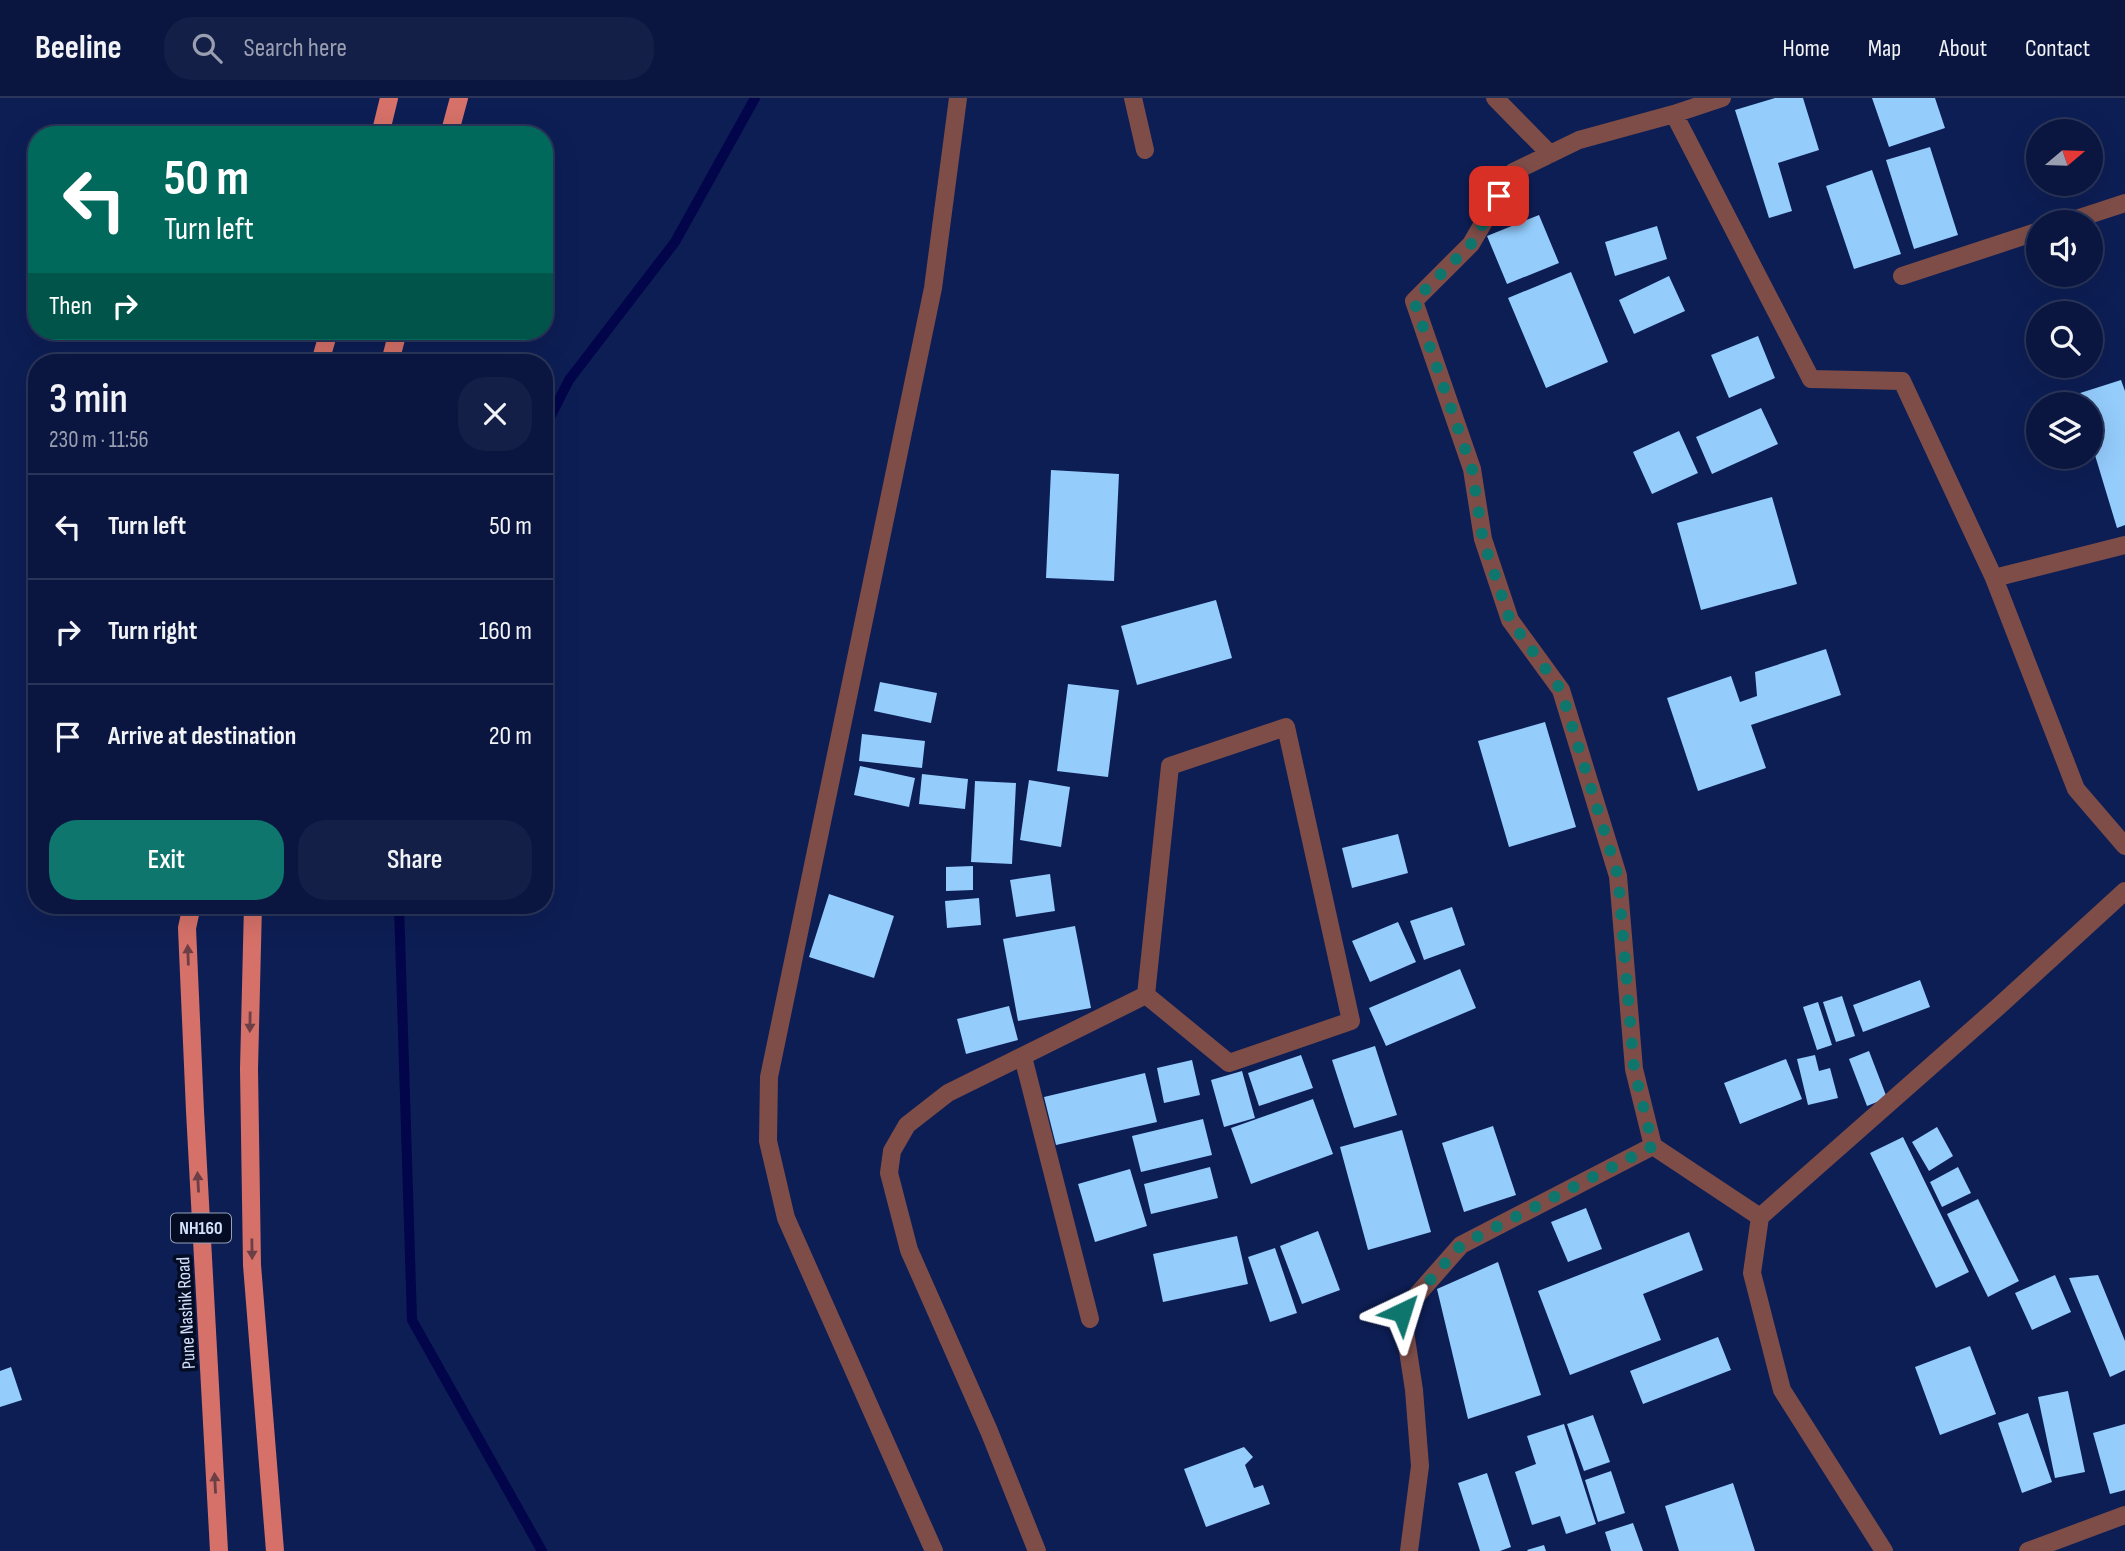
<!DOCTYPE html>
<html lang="en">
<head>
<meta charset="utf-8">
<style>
	body { margin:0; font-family:"Sofia Sans Condensed",sans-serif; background:#131f47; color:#f1f3f6; height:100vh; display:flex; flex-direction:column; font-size:26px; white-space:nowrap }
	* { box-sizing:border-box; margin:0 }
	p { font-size:23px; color:#999fb1 }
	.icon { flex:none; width:38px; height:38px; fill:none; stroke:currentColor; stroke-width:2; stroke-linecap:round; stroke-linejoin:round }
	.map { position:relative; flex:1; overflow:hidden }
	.details { position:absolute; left:28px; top:256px; width:525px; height:560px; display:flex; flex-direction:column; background:#0a1640; border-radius:28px; box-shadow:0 7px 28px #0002,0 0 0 2px #2a3559 }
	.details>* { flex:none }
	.banner { position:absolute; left:28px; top:28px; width:525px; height:214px; border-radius:28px; box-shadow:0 7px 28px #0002,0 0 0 2px #2a3559; background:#00695c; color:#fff; overflow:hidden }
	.needle { width:46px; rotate:71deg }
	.fabs { position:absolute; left:2026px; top:21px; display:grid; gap:14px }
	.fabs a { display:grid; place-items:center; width:77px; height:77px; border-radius:50%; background:#0a1640; box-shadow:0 7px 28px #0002,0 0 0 2px #2a3559; font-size:35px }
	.pin { position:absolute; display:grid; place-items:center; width:60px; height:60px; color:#fff; margin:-30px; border-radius:14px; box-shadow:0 4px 10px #0006 }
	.me { position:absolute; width:77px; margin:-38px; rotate:41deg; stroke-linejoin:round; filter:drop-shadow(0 0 5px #0008) }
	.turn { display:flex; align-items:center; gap:24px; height:147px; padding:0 21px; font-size:32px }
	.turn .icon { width:91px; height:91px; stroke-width:2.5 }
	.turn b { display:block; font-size:49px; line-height:60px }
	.then { display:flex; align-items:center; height:66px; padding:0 21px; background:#0003; gap:14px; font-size:26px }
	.round { display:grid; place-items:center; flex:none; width:74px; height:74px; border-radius:28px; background:#131f47 }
	.headline { display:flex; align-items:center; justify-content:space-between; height:119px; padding:0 21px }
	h1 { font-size:42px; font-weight:600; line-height:52px }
	.button { display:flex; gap:14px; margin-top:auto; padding:14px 21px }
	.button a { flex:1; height:80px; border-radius:28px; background:#0f766e; color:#fff; font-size:28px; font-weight:600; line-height:80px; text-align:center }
	.button a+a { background:#131f47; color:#f1f3f6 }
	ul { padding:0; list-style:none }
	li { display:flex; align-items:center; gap:21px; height:105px; padding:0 21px; border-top:2px solid #2a3559 }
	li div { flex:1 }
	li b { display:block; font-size:26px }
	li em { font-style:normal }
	header { display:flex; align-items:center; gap:42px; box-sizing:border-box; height:98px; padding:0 35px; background:#0a1640; border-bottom:2px solid #2a3559 }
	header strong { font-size:33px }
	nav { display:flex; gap:38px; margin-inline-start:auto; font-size:24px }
	.search { width:490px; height:63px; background:#131f47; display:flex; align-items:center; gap:18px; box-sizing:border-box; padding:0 24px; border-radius:28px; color:#999fb1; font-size:26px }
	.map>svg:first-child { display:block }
</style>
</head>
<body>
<header>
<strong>Beeline</strong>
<div class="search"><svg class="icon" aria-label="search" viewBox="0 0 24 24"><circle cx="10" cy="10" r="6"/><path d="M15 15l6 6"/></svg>Search here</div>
<nav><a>Home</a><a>Map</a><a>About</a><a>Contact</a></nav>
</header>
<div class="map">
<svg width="2125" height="1453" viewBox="0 0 2125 1453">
	<rect width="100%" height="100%" fill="#0d1e55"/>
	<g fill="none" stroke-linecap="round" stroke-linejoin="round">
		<path stroke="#020549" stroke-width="10" d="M544,331L569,282L675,144L755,0
			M399,807L412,1222L542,1453"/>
	</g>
	<path fill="#94ccfc" d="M1775,0H1803L1819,52L1778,65L1792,113L1769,120L1735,12Z
		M1872,0H1935L1945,30L1889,49Z
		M1930,49L1958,137L1914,151L1886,62Z
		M1872,72L1901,156L1854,171L1826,88Z
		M1539,117L1559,165L1507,186L1487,138Z
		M1657,128L1667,161L1615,178L1605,144Z
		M1571,174L1608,264L1546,290L1508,200Z
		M1669,178L1685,213L1634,236L1619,202Z
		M1758,238L1775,280L1729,300L1711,257Z
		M2121,282L2125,293V427L2117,430L2091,344V306H2080L2077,296Z
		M1761,310L1778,346L1712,376L1696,339Z
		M1679,333L1698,375L1652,396L1633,354Z
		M1051,372L1119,376L1114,483L1046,480Z
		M1772,399L1797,486L1701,512L1677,425Z
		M1216,502L1232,560L1137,587L1121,528Z
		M1826,551L1841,597L1751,627L1766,670L1698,693L1667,600L1731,578L1740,604L1757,598L1755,574Z
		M880,584L937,595L931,625L874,613Z
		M1068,586L1119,592L1108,679L1057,673Z
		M1545,624L1576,729L1509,749L1478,643Z
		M862,636L925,643L922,670L859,663Z
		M860,668L915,680L909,709L854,697Z
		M922,676L968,681L965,711L919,706Z
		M1029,682L1070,689L1061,749L1020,742Z
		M975,683L1016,685L1012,766L971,764Z
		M1398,736L1408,775L1352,790L1342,750Z
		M973,768V792L946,793V769Z
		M1050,776L1055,813L1016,819L1010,782Z
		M829,796L894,818L874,880L809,859Z
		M979,800L981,827L947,830L945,803Z
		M1452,809L1465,847L1424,862L1410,823Z
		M1398,824L1416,864L1370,884L1352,843Z
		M1075,828L1091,910L1018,923L1003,841Z
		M1460,871L1476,910L1386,948L1369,910Z
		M1920,882L1930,909L1863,934L1853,907Z
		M1842,898L1855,938L1836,944L1823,904Z
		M1818,904L1832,947L1817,952L1803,909Z
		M1009,908L1018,942L966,956L957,921Z
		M1375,948L1397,1017L1354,1030L1332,962Z
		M1869,953L1887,1000L1867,1008L1849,961Z
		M1301,957L1313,990L1259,1008L1248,975Z
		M1815,957L1819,973L1830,970L1838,1000L1808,1007L1797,961Z
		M1786,961L1802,1001L1740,1026L1724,985Z
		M1192,962L1200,997L1164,1005L1157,970Z
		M1242,973L1255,1020L1224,1029L1211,982Z
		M1145,975L1157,1024L1056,1047L1044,999Z
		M1313,1001L1333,1056L1251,1086L1231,1030Z
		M1203,1021L1212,1057L1141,1074L1132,1038Z
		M1493,1028L1516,1097L1464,1114L1442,1045Z
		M1937,1029L1953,1058L1929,1073L1912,1044Z
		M1402,1032L1431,1134L1368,1152L1340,1049Z
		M1903,1039L1969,1174L1936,1190L1870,1055Z
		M1210,1069L1218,1100L1151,1116L1144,1086Z
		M1958,1069L1971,1095L1942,1109L1930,1084Z
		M1130,1071L1147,1128L1095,1144L1078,1086Z
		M1978,1101L2019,1183L1988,1199L1947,1116Z
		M1586,1110L1602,1151L1568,1164L1551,1124Z
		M1318,1133L1340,1192L1302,1206L1280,1148Z
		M1689,1134L1703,1172L1643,1196L1661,1242L1570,1277L1538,1193Z
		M1237,1138L1248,1186L1163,1204L1153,1156Z
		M1275,1150L1297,1215L1270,1224L1248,1159Z
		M1498,1164L1541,1297L1468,1321L1437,1191Z
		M2055,1177L2071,1214L2032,1232L2015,1195Z
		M2098,1177L2125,1243V1272L2110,1279L2069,1180Z
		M1718,1239L1731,1272L1643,1306L1630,1273Z
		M1970,1248L1996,1316L1940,1337L1915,1269Z
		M11,1269L22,1302L0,1309V1273Z
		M2068,1293L2085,1374L2055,1380L2038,1299Z
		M2028,1315L2052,1384L2022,1395L1998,1325Z
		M1593,1317L1610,1364L1584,1373L1567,1326Z
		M1564,1326L1596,1426L1566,1436L1560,1418L1532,1427L1515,1374L1536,1366L1527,1338Z
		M2125,1326V1392L2110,1396L2093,1335Z
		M1244,1349L1253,1359L1245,1367L1254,1390L1263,1387L1270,1406L1206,1429L1184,1371Z
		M1611,1373L1625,1415L1598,1424L1585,1382Z
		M1487,1375L1511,1449L1500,1453H1480L1458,1385Z
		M1733,1385L1755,1453H1679L1665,1408Z
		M1633,1425L1643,1453H1611L1605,1434Z
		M1544,1447L1546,1453H1528L1527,1452Z"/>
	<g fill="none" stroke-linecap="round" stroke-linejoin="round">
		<path stroke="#7e4d48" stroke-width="18" d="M1133,0L1145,52
			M1495,0L1550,56
			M1722,0L1674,16L1579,42L1513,74L1471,146L1414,203L1472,371L1483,441L1510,522L1561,592L1618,778L1634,971L1653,1048L1760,1119
			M1674,16L1811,281L1902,283L1994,480L2076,691L2125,748
			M2067,124L2125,105
			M1902,178L2039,133
			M1994,480L2125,447
			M1286,629L1351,923L1229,965L1146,897L1170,668Z
			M1023,959L1090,1221
			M934,1453L786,1120L768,1043L769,979L933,190L958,0
			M1037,1453L989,1333L909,1152L889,1075L892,1053L907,1027L948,995L1146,897
			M1409,1453L1420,1368L1414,1292L1402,1214L1461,1147L1653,1048
			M1884,1453L1782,1292L1752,1175L1760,1119L1998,909L2125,793
			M2028,1453L2125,1417"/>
		<path stroke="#d57169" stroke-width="18" d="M380,37L389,0
			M449,37L459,0
			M320,264L329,233
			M390,264L398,233
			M192,807L187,830L195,1013L219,1453
			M253,807L249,971L252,1167L275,1453"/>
	</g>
	<defs><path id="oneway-solid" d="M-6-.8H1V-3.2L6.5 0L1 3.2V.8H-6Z" transform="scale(1.75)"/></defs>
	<g fill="#6c3e46">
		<use href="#oneway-solid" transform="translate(188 857) rotate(-92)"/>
		<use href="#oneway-solid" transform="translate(250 924) rotate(91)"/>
		<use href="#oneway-solid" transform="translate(198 1084) rotate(-93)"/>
		<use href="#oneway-solid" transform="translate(252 1151) rotate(89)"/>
		<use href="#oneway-solid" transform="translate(215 1385) rotate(-93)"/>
	</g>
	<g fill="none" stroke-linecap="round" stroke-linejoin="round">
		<path stroke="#0f766e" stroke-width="12" stroke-dasharray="0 21.6" d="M1402,1214L1461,1147L1653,1048L1634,971L1618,778L1561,592L1510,522L1483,442L1472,371L1414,203L1471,146L1499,98"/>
	</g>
	<g text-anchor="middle" stroke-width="7" stroke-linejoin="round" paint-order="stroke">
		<rect fill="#040c23" stroke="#96a1bc" stroke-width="2" x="171" y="1115.5" width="60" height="29" rx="5"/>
		<g font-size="18" font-weight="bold" fill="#d4e1fd">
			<text x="201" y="1136">NH160</text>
		</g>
		<g font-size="19" fill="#d4e1fd" stroke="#040c23">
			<text transform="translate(185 1215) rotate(-93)" y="7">Pune Nashik Road</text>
		</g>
	</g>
</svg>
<div class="fabs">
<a><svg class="needle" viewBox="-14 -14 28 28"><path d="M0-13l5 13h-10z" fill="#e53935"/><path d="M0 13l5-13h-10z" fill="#999fb1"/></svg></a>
<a><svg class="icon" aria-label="sound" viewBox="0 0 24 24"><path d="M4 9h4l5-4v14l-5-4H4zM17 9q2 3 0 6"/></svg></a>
<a><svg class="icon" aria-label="search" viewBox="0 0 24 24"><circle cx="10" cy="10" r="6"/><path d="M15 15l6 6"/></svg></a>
<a><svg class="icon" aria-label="layers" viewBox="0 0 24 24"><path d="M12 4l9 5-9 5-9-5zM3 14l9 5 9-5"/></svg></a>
</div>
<div class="pin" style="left:1499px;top:98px;background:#d93025"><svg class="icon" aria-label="arrive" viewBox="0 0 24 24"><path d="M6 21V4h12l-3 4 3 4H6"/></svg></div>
<svg class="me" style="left:1402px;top:1214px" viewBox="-20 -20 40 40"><path d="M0-17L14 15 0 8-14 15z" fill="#0f766e" stroke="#fff" stroke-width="4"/></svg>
<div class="banner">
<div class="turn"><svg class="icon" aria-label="left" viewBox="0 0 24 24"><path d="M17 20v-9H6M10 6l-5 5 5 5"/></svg><div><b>50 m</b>Turn left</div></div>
<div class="then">Then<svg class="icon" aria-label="right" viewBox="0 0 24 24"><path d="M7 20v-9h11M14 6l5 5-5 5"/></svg></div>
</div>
<section class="details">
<div class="headline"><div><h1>3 min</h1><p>230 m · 11:56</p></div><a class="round"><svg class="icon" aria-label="close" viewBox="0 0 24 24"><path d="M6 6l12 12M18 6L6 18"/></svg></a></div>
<ul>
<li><svg class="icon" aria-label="left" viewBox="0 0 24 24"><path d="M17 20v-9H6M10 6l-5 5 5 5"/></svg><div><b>Turn left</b></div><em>50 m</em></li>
<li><svg class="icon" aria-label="right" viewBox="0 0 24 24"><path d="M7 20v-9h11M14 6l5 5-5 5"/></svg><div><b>Turn right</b></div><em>160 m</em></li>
<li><svg class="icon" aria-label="arrive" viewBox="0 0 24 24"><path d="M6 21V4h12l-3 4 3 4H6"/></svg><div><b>Arrive at destination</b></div><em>20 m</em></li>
</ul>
<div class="button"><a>Exit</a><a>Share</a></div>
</section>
</div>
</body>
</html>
